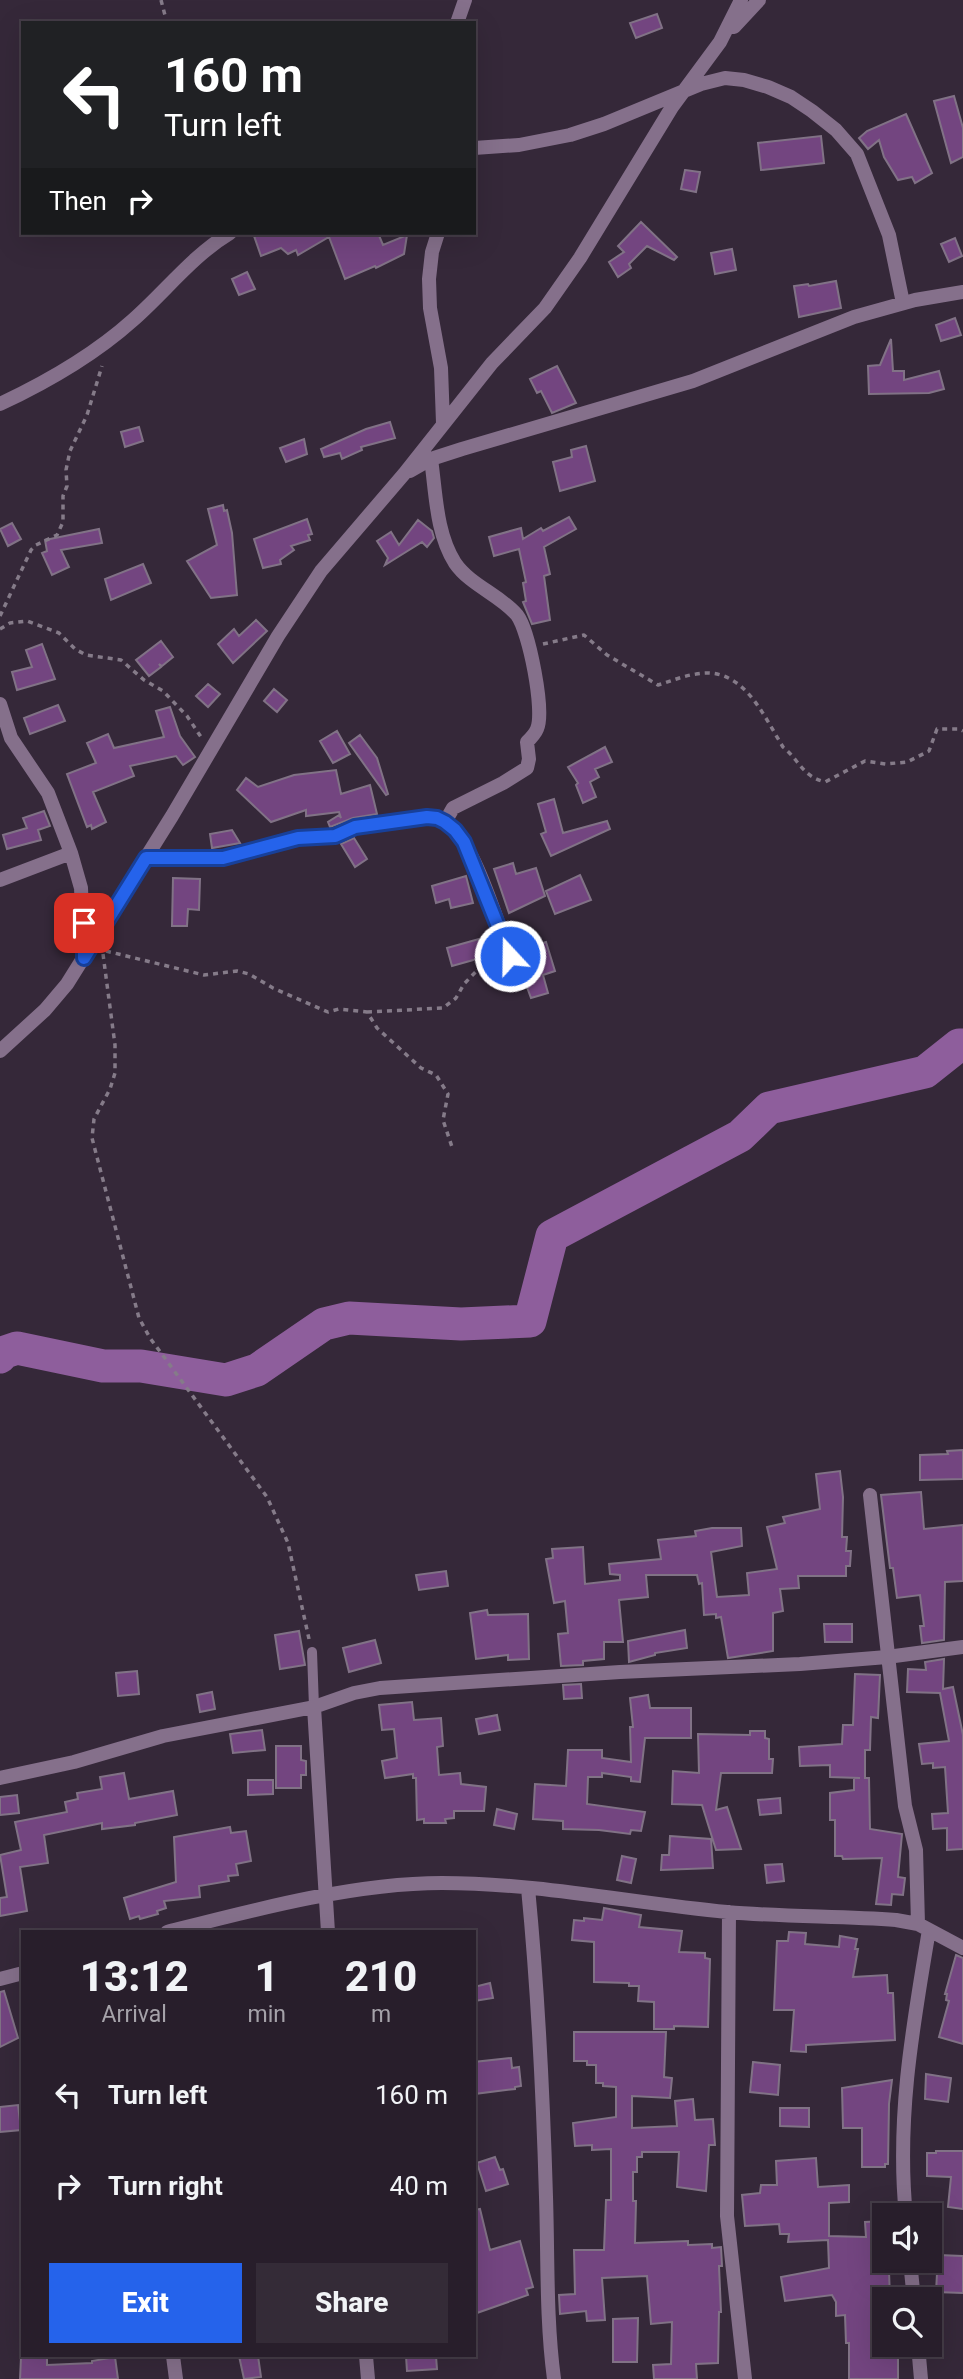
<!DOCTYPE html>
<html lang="en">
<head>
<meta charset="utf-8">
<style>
	body { margin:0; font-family:Roboto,sans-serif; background:#342b37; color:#f1f3f6; height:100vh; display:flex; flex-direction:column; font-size:26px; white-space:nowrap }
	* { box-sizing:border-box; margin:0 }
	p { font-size:23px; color:#a5a2a9 }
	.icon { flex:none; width:38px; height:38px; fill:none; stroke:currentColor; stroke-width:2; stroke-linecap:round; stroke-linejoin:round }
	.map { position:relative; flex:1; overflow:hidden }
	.sheet { position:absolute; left:21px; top:1930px; width:455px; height:427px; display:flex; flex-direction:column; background:#281e2b; border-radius:0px; box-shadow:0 7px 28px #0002,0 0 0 2px #443c47 }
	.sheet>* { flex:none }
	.top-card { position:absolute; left:21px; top:21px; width:455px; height:214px; border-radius:0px; box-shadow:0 7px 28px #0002,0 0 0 2px #443c47; background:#202124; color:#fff; overflow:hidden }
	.controls { position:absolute; left:872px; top:2203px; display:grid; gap:14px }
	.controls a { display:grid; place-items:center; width:70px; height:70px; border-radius:0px; background:#281e2b; box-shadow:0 7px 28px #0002,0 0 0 2px #443c47; font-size:35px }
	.pin { position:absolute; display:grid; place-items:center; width:60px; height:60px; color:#fff; margin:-30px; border-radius:14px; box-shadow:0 4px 10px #0006 }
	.me { position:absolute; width:77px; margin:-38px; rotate:339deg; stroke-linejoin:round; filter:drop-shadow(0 0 5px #0008) }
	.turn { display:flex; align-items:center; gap:24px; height:147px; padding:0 28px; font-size:32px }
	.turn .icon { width:91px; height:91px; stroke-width:2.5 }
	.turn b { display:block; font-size:49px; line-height:60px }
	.then { display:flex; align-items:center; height:66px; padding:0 28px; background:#0003; gap:14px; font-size:26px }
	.eta { display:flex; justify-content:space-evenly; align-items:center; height:119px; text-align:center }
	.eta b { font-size:42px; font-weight:800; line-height:49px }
	.button { display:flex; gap:14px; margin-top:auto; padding:14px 28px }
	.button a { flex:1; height:80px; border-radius:0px; background:#2563eb; color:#fff; font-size:28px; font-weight:800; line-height:80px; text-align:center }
	.button a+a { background:#342b37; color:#f1f3f6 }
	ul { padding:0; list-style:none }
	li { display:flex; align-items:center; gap:21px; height:91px; padding:0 28px }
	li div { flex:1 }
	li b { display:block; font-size:26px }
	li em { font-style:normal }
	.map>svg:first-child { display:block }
</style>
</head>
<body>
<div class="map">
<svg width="963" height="2379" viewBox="0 0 963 2379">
	<rect width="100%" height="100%" fill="#352839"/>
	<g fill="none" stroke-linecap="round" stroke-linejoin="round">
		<path stroke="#8e5e9c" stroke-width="33" d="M0,1357L2,1353L17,1348L103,1366H141L226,1380L257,1370L324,1324L349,1318L461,1324L530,1321L552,1236L740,1136L769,1108L925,1072L959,1045H963"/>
	</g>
	<path fill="#734580" stroke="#817286" stroke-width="2" d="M657,14L662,28L636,38L630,23Z
		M954,96L963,128V157L951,163L934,101Z
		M906,114L932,173L915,183L912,177L898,180L884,157L879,140L868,149L859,138L867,131Z
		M821,136L824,163L761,170L758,143Z
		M685,170L700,172L696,192L681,189Z
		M641,222L677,257L674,260L647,246L629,264L631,268L618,277L609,262L624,252L618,246Z
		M253,233H378L383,245L407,235L404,254L376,268L375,266L345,279L329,237L298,255L296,250L288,254L281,248L261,256Z
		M955,238L962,256L949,262L941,244Z
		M732,249L736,270L715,274L711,253Z
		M247,272L255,289L239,295L232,279Z
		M836,281L841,308L799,317L794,286L808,284L809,286Z
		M955,318L961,335L941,341L936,325Z
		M891,339L893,371H904V380L939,371L944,389L929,393L869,394L868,366L880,365Z
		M557,366L576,403L552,413L541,391L537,393L530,379Z
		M390,422L395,438L361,447L362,450L342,459L340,453L324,457L321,449L366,429Z
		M139,427L143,441L125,447L121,432Z
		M304,439L307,454L286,462L280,448Z
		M586,446L595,481L560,491L553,462L572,457L571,450Z
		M223,505L224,511L227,510L232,533L237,595L211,598L187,561L217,545L208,509Z
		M569,517L576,529L544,547L550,574L544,576L550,620L532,624L523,602L526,601L523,583L526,582L519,549L494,556L489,537L521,528L523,539L541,528L543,531Z
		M307,519L312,534L308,535L310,540L291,546L294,550L280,560L281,564L263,568L254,539Z
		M418,520L432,531L434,538L427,547L422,542L385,565L388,558L377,541L391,532L399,545Z
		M12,523L21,539L8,546L0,529Z
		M99,529L102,543L61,550L69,567L52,575L42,553L47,551L45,540Z
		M143,564L151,583L111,600L105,579Z
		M256,620L267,631L233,663L218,644L234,629L239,636Z
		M161,641L173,657L162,666L159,664L161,667L149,676L136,660Z
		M42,644L55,679L17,690L12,672L32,667L26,650Z
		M208,684L220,694L208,707L196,696Z
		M274,689L287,700L277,712L264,701Z
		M58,705L65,721L30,734L24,718Z
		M170,707L180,736L195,757L183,765L176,756L130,766L134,776L93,792L106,822L92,829L91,825L87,827L67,774L96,763L87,743L108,734L114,748L164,737L156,711Z
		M337,731L350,754L333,763L320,741Z
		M360,735L377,758L388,794L386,795L349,743Z
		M605,747L612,762L595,769L599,777L590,782L596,797L583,803L576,785L578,783L568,767Z
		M336,770L341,794L370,785L377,814L353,818L330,827L328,822L339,815L341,818L339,812L306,816V810L271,822L237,790L246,778L258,787L294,775Z
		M554,799L563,833L607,821L610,829L551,856L541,834L546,832L538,804Z
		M44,811L50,826L38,830L41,840L7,849L3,835L27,828L23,818Z
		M232,830L240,843L212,848L210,834Z
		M354,838L367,859L355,867L341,844Z
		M513,863L516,874L536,868L545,896L509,913L494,869Z
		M580,875L591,900L555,914L546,891Z
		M466,876L473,903L451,908L449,899L436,903L432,886Z
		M173,878L200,879L199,910L188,909L187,926H172Z
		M479,939L484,957L452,966L447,948Z
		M546,942L555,971L543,975L548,993L531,998L524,979L501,988L496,975L519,966L518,950Z
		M963,1450V1479L920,1480V1455L948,1454L947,1451Z
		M840,1471L843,1497L842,1537H847L846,1551H851L850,1566H846V1576H798L799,1588L780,1589L783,1611L773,1613V1651L728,1658L721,1617L716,1618V1614L704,1615L702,1583L699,1584L697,1575H646L648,1597L619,1600L623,1642H604V1659L583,1661V1665L561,1666L558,1634L568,1633L565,1601L554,1603L546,1559L553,1558L552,1549L583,1547L585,1584L620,1580V1575L610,1574L609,1564L661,1559L658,1540L696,1536L695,1531L712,1528H741L742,1546L711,1552L717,1597L749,1595L747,1573L777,1569L767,1527L785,1523L783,1517L820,1509L816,1474Z
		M921,1492L924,1529L963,1525V1581L945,1582L944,1640L922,1643L920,1626H924L920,1595L897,1598L893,1568H890L881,1495Z
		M446,1571L448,1586L419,1590L416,1575Z
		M487,1610L488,1615L528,1614L529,1659L508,1660V1655L476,1659L470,1613Z
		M824,1624H852V1642H825Z
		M685,1630L687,1648L655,1653V1655L629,1662L628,1641Z
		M299,1631L305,1665L280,1669L275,1635Z
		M375,1640L381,1663L349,1672L343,1648Z
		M944,1659L943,1689L953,1687L963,1735V1849L947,1850V1828L933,1829L932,1814L948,1813L945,1767L933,1768V1763L922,1764L919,1744L949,1741L940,1693L907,1692L908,1669L926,1670L925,1662Z
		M137,1671L139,1694L118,1696L116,1673Z
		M855,1674L880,1675L878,1718L871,1717L870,1750H865V1778H869L870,1829L902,1834L898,1877L905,1878L903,1895L892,1894L891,1905L876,1904L882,1858L843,1859L842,1856H835V1820H830V1793L854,1790V1778H860L830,1777V1765L800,1766L799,1747L842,1744L843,1725H853Z
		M581,1684L582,1698L564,1699L563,1685Z
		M212,1692L215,1709L200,1712L197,1695Z
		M648,1695L650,1708H691V1738H645L640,1782L631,1781V1777L602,1773V1777H588L587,1804L645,1812L641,1831L631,1830L630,1834L599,1830L563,1829V1821L533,1819L535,1784L566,1786L568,1750H602V1758L631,1762L630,1727H633L630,1698Z
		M412,1702L414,1720L441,1718L443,1746L437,1747L439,1775L460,1773L461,1784L486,1787L484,1811H454V1818L445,1819L446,1823H424V1819L417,1820L416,1778H413V1774L385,1778L382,1761L397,1758L394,1729L382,1730L379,1705Z
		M497,1715L500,1730L479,1734L476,1719Z
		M262,1730L265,1750L233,1753L230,1734Z
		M750,1731H765V1738L769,1739V1759H773L772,1773H721L716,1810L727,1807L741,1849L716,1850L702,1805L672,1804L673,1771L699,1773L698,1734L750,1735Z
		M276,1746H301V1760L306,1761V1775H301V1788H276Z
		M124,1773L129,1799L173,1791L177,1815L135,1823V1825L102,1829V1823L44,1835L48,1863L20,1867L27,1911L0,1916V1898L7,1897L0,1855L21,1850L15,1822L67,1812L65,1802L78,1799L77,1793L102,1789L100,1777Z
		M248,1780H273V1794L248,1795Z
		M17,1795L19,1813L0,1815V1797Z
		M780,1798L781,1813L760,1815L758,1800Z
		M497,1809L517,1814L514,1829L494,1825Z
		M230,1827L231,1833L246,1831L251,1861L236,1864L238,1875L228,1876L229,1881L199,1886L200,1897L164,1901L166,1908L157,1911L158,1914L140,1919L139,1916L130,1919L124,1898L176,1882L174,1837Z
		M670,1836L711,1839L713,1868L661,1870L662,1855H669Z
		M622,1856L636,1859L631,1883L617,1880Z
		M782,1864L784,1881L767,1883L765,1865Z
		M604,1908L641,1915L639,1927L682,1931L679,1952L705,1953V1958L710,1959L708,2027L674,2026V2029H654V2002L638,2001L639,1986H629V1983L594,1982V1942L572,1940L574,1920L584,1921V1918L602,1920Z
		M789,1932L806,1933L805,1944L839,1947L840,1936L857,1939L855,1949H858L853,1977L887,1975L888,1993H893L895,2040L806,2045V2052L791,2051L794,2010H774L777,1941H788Z
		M956,1955L963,1958V2044L939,2037L949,2001L946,2000L947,1994H945Z
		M490,1983L493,1998L474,2001V1987Z
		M4,1991L18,2038L0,2047V1992Z
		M574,2032H666L664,2077L672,2078L670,2098L632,2096V2128L677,2126L675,2101L693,2099L695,2120L713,2119L715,2145H709L706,2191L677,2187L679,2152H642V2157H637V2172H633V2201H636L635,2243L688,2241V2245L712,2244V2248L721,2247L722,2266H719L721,2312H719L718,2363L696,2364L697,2379H654L653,2365L671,2364L672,2322L651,2324L647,2276L602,2278L605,2320L587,2321L586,2311L560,2314L559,2295L575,2294L574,2250H604L606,2200H611V2149L592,2150V2145L575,2146L573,2123L616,2117V2087L603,2086V2083H596V2065H587V2061H574Z
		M511,2058L512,2068L519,2067L521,2086L515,2087V2089L474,2094V2062Z
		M753,2062L780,2065L778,2095L750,2092Z
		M926,2074L951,2078L948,2102L925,2099Z
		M892,2080L889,2104L888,2164H885V2167H862V2128H843L842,2088Z
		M18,2105L21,2130L0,2132V2107Z
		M780,2108H809V2127L780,2126Z
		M936,2151H963V2209L948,2207L951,2177L927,2176V2153H936Z
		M495,2157L500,2170L503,2169L508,2184L486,2191L477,2163Z
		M816,2158L818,2187L849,2185V2202L829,2203V2236L866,2237L865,2222L884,2221V2271H889L890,2298H884V2353H888V2357H898V2379H849V2343H846L845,2315L836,2316V2302L832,2295L785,2301L781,2277L829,2268L828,2240L788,2242L789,2234H780L779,2224L745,2226L742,2195L760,2193L761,2185H777L776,2161Z
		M480,2209L490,2250L520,2241L533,2287L526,2289L528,2295L474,2314V2210Z
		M938,2255L963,2256V2293L936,2292Z
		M638,2318L637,2362H613V2319Z
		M239,2356H258L261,2377L244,2379Z
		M406,2356H436L437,2369L407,2371Z
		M21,2357L47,2358V2365L92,2363V2361L115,2357L118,2379H20Z"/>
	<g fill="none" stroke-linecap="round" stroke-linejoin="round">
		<path stroke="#857b89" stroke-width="3.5" stroke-dasharray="5 5" stroke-linecap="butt" d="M161,0L167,23
			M0,616L31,550L36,545L57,535L63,522V496L67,486L66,470L70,451L87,415L102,366
			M0,629L10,623L27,621L59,633L75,649L86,655L121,660L144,680L163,691L187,716L201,737
			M543,644L584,635L607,655L658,685C671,681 683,676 696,674C743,665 763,715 783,747C800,761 802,776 825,782L865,761L886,764L907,762L929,751L937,729H959L963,731
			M106,951L204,975L237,971L249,974L273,988L328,1012L339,1009L367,1012L377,1028L421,1068L436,1075L448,1094L443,1120L453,1150
			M103,954L115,1045V1073L110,1089L94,1119L92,1138L139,1318L150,1338L267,1497L288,1543L309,1639
			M367,1012L443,1008L456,998L464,984L487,960L490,947"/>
		<path stroke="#85708b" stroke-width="10" d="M312,1652L314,1707"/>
		<path stroke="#85708b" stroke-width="14" d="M457,23L465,0
			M734,27L759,0
			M474,148L519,145L570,135L604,124L701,84L725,78L744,80L768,87L791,97L812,111L836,130L857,154L889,235L903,303
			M438,233L432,252L429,279L430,308L441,368L443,423
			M0,404C47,382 94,355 133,320C166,291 192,256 230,233
			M431,459C436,494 436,533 455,563C470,585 500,595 517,615C529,631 545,711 537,729C535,734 531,738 527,742L529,759L527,768L503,783L453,808L445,822
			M410,471L431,459L462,449L693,381L854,317L915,300L963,292
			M0,704L11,738L48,793L71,853L81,888L84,957
			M146,858H223L298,838L335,836L355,827L427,817C435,818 441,819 448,824C475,844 497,922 510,956
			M0,880L71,853
			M0,1051L45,1010L67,984L172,816L278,636L321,571L404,474L492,363L545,308L580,258L672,107L720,42L741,0
			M870,1495L905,1806L916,1850L918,1924
			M314,1707L328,1932
			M0,1778L74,1762L163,1736L314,1707L354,1693L380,1688L620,1672L800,1664L887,1657L963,1647
			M528,1888C538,1991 543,2094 546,2197C548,2258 546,2319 554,2379
			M729,1912L727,2216L745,2379
			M167,1932C253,1910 354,1883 442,1883C538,1883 632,1903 727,1912C783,1917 840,1916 896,1920L918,1924L963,1948
			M0,1979L23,1973
			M906,2216C896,2119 913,2025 929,1930
			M910,2261L914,2300
			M918,2345L921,2379
			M173,2356L176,2379
			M366,2356L368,2379"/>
	</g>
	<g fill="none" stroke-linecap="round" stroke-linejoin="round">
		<g stroke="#184099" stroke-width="18">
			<path id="route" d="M84,923V958L146,858H223L298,838L335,836L355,827L427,817L437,818L445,822L455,830L464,842L510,956"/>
		</g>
		<use href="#route" stroke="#2563eb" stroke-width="12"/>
	</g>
</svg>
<div class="controls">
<a><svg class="icon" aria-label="sound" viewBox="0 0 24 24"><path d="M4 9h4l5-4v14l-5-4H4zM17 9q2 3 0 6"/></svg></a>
<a><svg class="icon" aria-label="search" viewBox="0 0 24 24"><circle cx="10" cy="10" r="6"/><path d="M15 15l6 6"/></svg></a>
</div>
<div class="pin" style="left:84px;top:923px;background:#d93025"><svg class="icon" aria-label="arrive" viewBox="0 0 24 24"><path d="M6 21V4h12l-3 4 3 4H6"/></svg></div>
<svg class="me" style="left:510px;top:956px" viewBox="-20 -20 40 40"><circle r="17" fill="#2563eb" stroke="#fff" stroke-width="3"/><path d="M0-11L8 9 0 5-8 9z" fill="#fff"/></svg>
<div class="top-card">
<div class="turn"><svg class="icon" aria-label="left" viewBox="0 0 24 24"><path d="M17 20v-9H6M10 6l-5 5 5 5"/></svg><div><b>160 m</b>Turn left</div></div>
<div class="then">Then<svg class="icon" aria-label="right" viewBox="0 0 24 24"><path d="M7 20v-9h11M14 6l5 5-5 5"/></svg></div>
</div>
<section class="sheet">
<div class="eta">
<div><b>13:12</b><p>Arrival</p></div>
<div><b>1</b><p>min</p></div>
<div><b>210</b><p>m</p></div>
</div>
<ul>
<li><svg class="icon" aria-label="left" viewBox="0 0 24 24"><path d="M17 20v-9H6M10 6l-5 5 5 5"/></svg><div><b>Turn left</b></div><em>160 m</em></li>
<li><svg class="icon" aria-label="right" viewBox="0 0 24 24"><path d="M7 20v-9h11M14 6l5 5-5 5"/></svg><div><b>Turn right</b></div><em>40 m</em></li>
</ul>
<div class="button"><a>Exit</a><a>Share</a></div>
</section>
</div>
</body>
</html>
